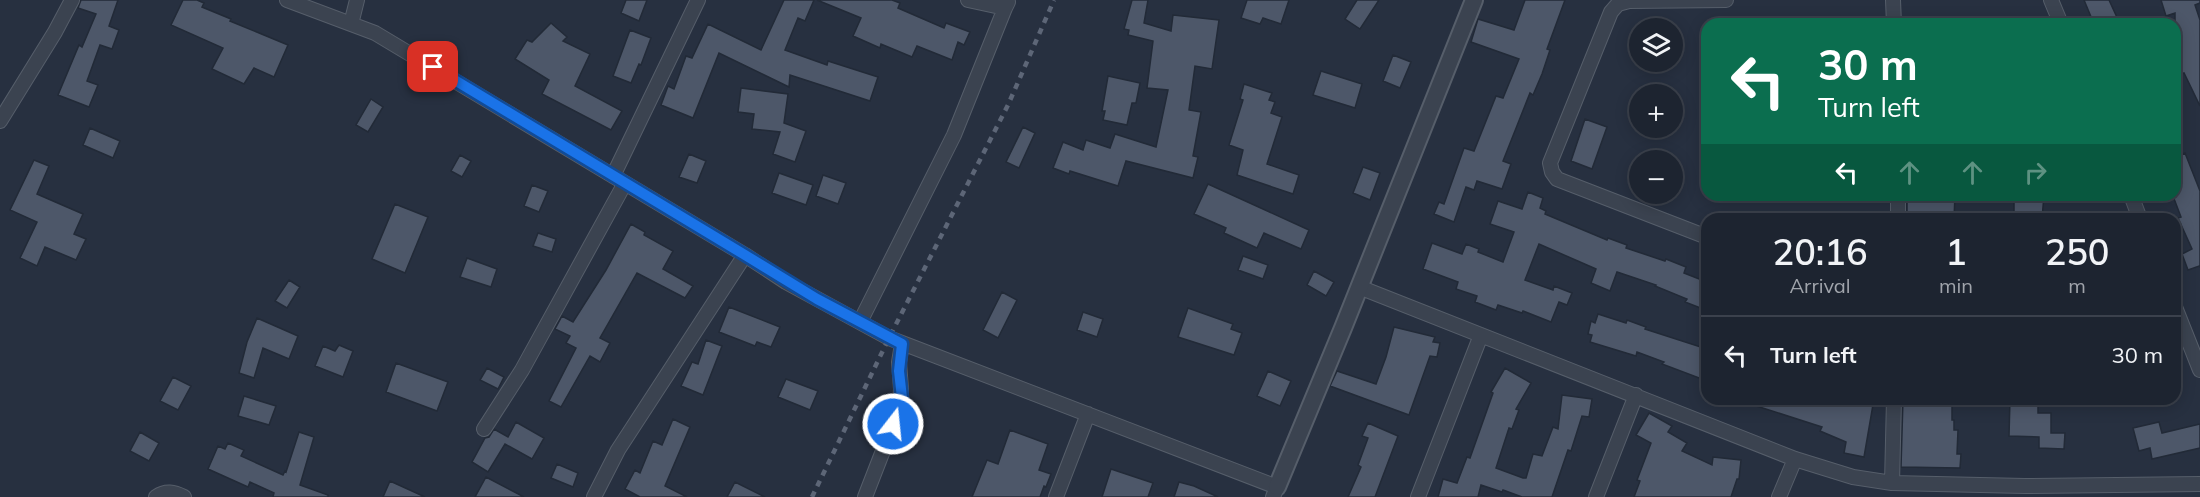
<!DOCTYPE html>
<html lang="en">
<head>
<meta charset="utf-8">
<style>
	body { margin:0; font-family:Mulish,sans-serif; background:#2a303c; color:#f1f3f6; height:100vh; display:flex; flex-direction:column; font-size:22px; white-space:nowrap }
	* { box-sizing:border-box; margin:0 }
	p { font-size:20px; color:#a0a4ab }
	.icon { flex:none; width:33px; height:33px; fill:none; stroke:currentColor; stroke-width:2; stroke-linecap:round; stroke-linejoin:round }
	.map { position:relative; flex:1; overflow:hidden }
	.panel { position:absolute; left:1701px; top:213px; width:480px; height:192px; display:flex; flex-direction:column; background:#1d2430; border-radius:18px; box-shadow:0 3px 15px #0003,0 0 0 2px #3b414c }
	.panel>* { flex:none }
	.hud { position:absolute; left:1701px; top:18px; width:480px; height:183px; border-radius:18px; box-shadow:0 3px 15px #0003,0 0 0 2px #3b414c; background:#0b6e4f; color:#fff; overflow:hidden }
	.controls { position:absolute; left:1629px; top:18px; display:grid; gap:12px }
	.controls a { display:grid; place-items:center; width:54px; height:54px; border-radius:50%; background:#1d2430; box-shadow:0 3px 15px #0003,0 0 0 2px #3b414c; font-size:30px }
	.pin { position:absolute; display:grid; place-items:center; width:51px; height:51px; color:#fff; margin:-26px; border-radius:12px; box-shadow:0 3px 9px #0006 }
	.me { position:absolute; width:66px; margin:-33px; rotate:16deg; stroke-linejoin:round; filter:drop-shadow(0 0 4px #0008) }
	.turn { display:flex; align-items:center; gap:21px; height:126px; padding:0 18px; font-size:27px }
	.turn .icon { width:78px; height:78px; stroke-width:2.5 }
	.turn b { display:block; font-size:42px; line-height:51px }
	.lanes { display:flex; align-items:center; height:57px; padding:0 18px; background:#0003; justify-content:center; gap:30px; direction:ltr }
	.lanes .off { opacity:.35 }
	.eta { display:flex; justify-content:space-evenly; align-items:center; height:102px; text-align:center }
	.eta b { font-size:36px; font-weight:600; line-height:42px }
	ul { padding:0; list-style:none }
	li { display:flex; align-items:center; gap:18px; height:78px; padding:0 18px; border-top:2px solid #3b414c }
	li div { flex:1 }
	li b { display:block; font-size:22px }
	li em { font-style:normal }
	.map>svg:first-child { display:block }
</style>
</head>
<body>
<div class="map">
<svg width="2200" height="497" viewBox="0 0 2200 497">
	<rect width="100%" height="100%" fill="#273040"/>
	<path fill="#4d5769" stroke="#222a37" stroke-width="1.5" d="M81,0H118L109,26L119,30L112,49L100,45L87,81L98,85L89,107L58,95L79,45L82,47L96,14L78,8Z
		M183,0H197L204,3L202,7L231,19L230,21L288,45L274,77L254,68L244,84L212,69L223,48L171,25Z
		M626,0H647L639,21L621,13Z
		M784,0H814L805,21L798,18L785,50L827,65L828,61L878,77L870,101L790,75L789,87L719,53L693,118L661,105L668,86L674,89L686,56L692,58L708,24L761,50Z
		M817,0H892L900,3L898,8L944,28L946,23L970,32L964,45L958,42L952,60L917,46L912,57L881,44L880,48L853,36L861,18Z
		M1132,0H1148L1144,23L1171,31L1173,15L1219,20L1212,69L1195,66L1189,110L1201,112L1193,156L1198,157L1193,178L1126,161L1118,186L1070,171L1069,174L1053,168L1063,142L1083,150L1086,140L1110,148L1115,134L1156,147L1168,90L1147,88L1153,41L1128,35L1129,30L1124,29Z
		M1247,0H1289L1281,24L1263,18L1260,24L1241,18Z
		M1357,0H1379L1360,29L1345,19Z
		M1525,0H1565L1547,49L1550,50L1542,74L1533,95L1530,93L1503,161L1511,164L1502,189L1477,181L1474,190L1466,187L1454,222L1434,214L1439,202L1444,204L1464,148L1474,151L1496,96L1503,98L1519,59L1471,42L1478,19L1514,30Z
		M2084,0H2109L2120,24H2094Z
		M2161,0H2200V3L2195,5L2200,20V106L2184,73L2181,74L2175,58V13L2166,16Z
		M551,23L567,37L563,41L590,54L575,86L622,111L611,130L542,94L549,80L515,59L527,40L532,42Z
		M630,30L651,38L641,65L639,64L631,83L613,76Z
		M1393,55L1411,62L1400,88L1383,81Z
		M1321,71L1362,84L1355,108L1313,95Z
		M1108,76L1140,83L1136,103H1132L1127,125L1103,120L1105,111H1102Z
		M1244,84L1272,93L1269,100L1275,102L1271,113L1282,117L1267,164L1299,175L1293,194L1237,175L1243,150L1229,145L1243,100L1240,99Z
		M741,88L788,94L784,123L806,131L795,162L773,154L780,132L752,129L754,114L738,112Z
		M371,99L383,107L368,132L356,125Z
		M1585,119L1607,127L1592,169L1571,161Z
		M1023,127L1035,133L1019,168L1006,162Z
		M90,128L120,141L113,158L83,145Z
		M2185,153L2200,191V267L2199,266L2188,270L2182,254L2192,249L2178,218L2181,217L2173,196L2175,195V157Z
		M689,154L706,161L697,183L679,177Z
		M460,155L471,161L462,177L451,171Z
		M34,160L49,166L37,194L83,214L74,234L86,239L76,260L45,247L37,266L20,258L37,222L10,210Z
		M1363,167L1380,173L1370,200L1353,193Z
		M779,173L813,185L806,205L772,193Z
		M823,175L846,183L838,204L816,196Z
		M1208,184L1309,230L1301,249L1264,233L1257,248L1224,233L1226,228L1194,214Z
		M532,185L548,191L539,212L524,206Z
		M1528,192L1543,198L1540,208L1546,211L1545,214L1607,240L1608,238L1627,245L1626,248L1665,261L1666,259L1686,267L1684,273L1707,282V300L1703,309L1685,302L1687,299L1655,286L1656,285L1617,272L1610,291L1591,283L1596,269L1539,244L1525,280L1553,290L1554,286L1572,293L1567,305L1559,302L1551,322L1523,311L1522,313L1498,305L1496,310L1475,302L1477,296L1456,289L1458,282L1423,269L1432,243L1462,254L1466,244L1479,249L1478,252L1503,262L1514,232L1490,224L1498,201L1522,209Z
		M1907,195H1955L1954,219H1907Z
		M2014,195H2044L2042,219H2014Z
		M395,204L428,217L405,273L372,259Z
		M631,224L645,232L644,235L673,251L663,269L693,286L685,298L637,273L600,338L610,343L600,362L590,356L561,407L549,401L576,348L566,343L570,336L555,329L562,316L573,322L606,270Z
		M538,233L556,239L552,252L533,246Z
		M1243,256L1268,265L1263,279L1238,270Z
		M467,258L497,269L491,287L460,277Z
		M1314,271L1334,282L1326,296L1307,285Z
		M289,280L300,287L287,308L275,301Z
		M1002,292L1017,300L998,338L983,330Z
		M729,307L780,327L771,347L757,342L755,346L719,332Z
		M1188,308L1233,324L1231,329L1242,333L1234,355L1178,337Z
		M1083,312L1103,319L1097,337L1077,330Z
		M1598,314L1626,323L1627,320L1646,327L1645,329L1707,349V381L1662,364L1664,362L1637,352L1636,356L1590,342L1592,335L1588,334L1591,321L1595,323Z
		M257,318L298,336L289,359L263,348L254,378L239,373L247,342Z
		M1394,327L1435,337L1433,342L1440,343L1437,357L1430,356L1409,415L1330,386L1337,371L1376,384L1386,357Z
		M706,340L722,346L703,395L681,386L692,362L698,364Z
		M339,345L353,351L343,377L315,366L323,346L335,351Z
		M396,363L448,382L437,411L386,392Z
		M487,368L504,377L498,389L480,380Z
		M1505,368L1531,383L1516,409L1519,410L1512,429L1509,428L1496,468L1523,478H1526L1533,454L1542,456L1553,427L1558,429L1562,395L1592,399L1589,417L1582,416L1571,451L1568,450L1552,497H1522L1503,490L1502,492L1481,485L1478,497H1438L1443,479L1457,483L1467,457L1470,458L1493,393L1491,392Z
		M1268,371L1291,381L1280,406L1257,396Z
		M173,377L191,386L178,410L160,401Z
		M786,379L818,391L810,410L778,397Z
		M244,396L276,406L269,425L238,416Z
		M1744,399H1874L1864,457L1844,453L1846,442L1820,431L1822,427L1744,402Z
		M1903,399H1952V420H1954V430H1958L1957,454H1961L1960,468L1901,467Z
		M2010,399H2027V403L2038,404V413H2051V433H2065L2064,449L2039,448V437L2009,436Z
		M1649,413L1672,426L1668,432L1687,443L1682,451L1712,465L1713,457L1741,460L1739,479H1737L1731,497H1634L1640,481L1637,480L1651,443L1636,435Z
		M673,419L690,427L665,486L687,497H640L625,489L635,470L640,473L653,441L662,445Z
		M516,422L544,438L532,459L505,444L488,472L472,462L485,438L489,437L494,429L508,437Z
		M2159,422L2162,433L2200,424V448L2152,459L2150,448L2139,451L2133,428Z
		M1368,423L1398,436L1375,497H1348L1361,467L1358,465L1368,438L1362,436Z
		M1010,430L1048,444L1039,470L1051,474L1046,487L1044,486L1040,497H972L987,460L998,464Z
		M140,432L159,443L149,461L130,451Z
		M299,432L314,437L300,485L328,495V497H273L274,493L250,482L248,487L208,469L218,446L225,449L228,443L244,450L241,456L283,475L285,471L286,472Z
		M557,464L578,473L573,487L551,478Z
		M1111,469L1153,483L1148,497H1102Z
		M486,477L524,497H475Z
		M390,481L425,497H383Z
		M735,482L765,497H727Z
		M1179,482L1194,486L1218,497H1174Z"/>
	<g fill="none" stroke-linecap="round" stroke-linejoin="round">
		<g stroke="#565e6a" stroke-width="16">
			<path id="minor" d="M287,0L375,33L745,255L786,282L889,338L1277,487L1273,497
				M968,0L1005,8L1008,2
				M1893,0L1894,24
				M2051,0L2061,24
				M351,24L357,0
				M0,121L55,32L72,0
				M613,176L698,0
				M2131,195L2140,219
				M1898,219V195
				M1707,237L1557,179L1552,172L1550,163L1611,12L1618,4L1629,1L1726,0
				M1359,287L1795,459L1853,477L1892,483L2025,486L2200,484
				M2175,307L2200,370
				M860,322L954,135L1005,8
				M484,429L522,370L625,183
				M1892,483L1894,399
				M156,497C166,490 174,492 184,497
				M594,497L618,450L745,255
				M865,497L900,407L901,389L899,362L902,344
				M1056,497L1088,414
				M1418,497L1481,335
				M1596,497L1636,395
				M1779,497L1795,459"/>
		</g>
		<g stroke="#565e6a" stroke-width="20">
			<path id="tertiary" d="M1277,487L1343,328L1474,0"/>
		</g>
		<use href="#minor" stroke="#3b4350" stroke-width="14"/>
		<use href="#tertiary" stroke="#3b4350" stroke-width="16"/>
		<path stroke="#5d6677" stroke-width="4.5" stroke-dasharray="6 6" stroke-linecap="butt" d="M812,497L889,338L1008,105L1054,0"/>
	</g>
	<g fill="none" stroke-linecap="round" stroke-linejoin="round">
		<g stroke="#114b97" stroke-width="15">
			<path id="route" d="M433,67L745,255L817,299L902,344L899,371L902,398L893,424"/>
		</g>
		<use href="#route" stroke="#1a73e8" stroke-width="10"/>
	</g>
</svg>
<div class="controls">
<a><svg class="icon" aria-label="layers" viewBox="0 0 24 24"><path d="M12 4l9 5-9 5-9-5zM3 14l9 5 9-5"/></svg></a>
<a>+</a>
<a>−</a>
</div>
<div class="pin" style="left:433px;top:67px;background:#d93025"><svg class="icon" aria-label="arrive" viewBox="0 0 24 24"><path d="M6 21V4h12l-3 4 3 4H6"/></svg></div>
<svg class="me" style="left:893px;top:424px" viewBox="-20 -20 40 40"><circle r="17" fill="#1a73e8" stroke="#fff" stroke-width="3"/><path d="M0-11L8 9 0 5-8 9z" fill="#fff"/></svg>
<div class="hud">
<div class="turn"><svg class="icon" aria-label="left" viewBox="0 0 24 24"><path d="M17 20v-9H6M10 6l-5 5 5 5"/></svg><div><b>30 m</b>Turn left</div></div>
<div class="lanes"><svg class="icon" aria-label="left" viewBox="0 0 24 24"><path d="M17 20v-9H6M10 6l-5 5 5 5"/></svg><svg class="icon off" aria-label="ahead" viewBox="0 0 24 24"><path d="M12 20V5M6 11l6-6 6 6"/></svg><svg class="icon off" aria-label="ahead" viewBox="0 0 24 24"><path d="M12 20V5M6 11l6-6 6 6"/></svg><svg class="icon off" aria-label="right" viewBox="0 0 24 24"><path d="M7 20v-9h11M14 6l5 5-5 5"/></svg></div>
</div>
<section class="panel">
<div class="eta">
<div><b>20:16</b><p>Arrival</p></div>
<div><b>1</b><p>min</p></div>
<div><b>250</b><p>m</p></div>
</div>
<ul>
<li><svg class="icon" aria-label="left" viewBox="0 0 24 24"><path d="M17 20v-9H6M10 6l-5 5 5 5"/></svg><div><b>Turn left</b></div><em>30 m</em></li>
</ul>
</section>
</div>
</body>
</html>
